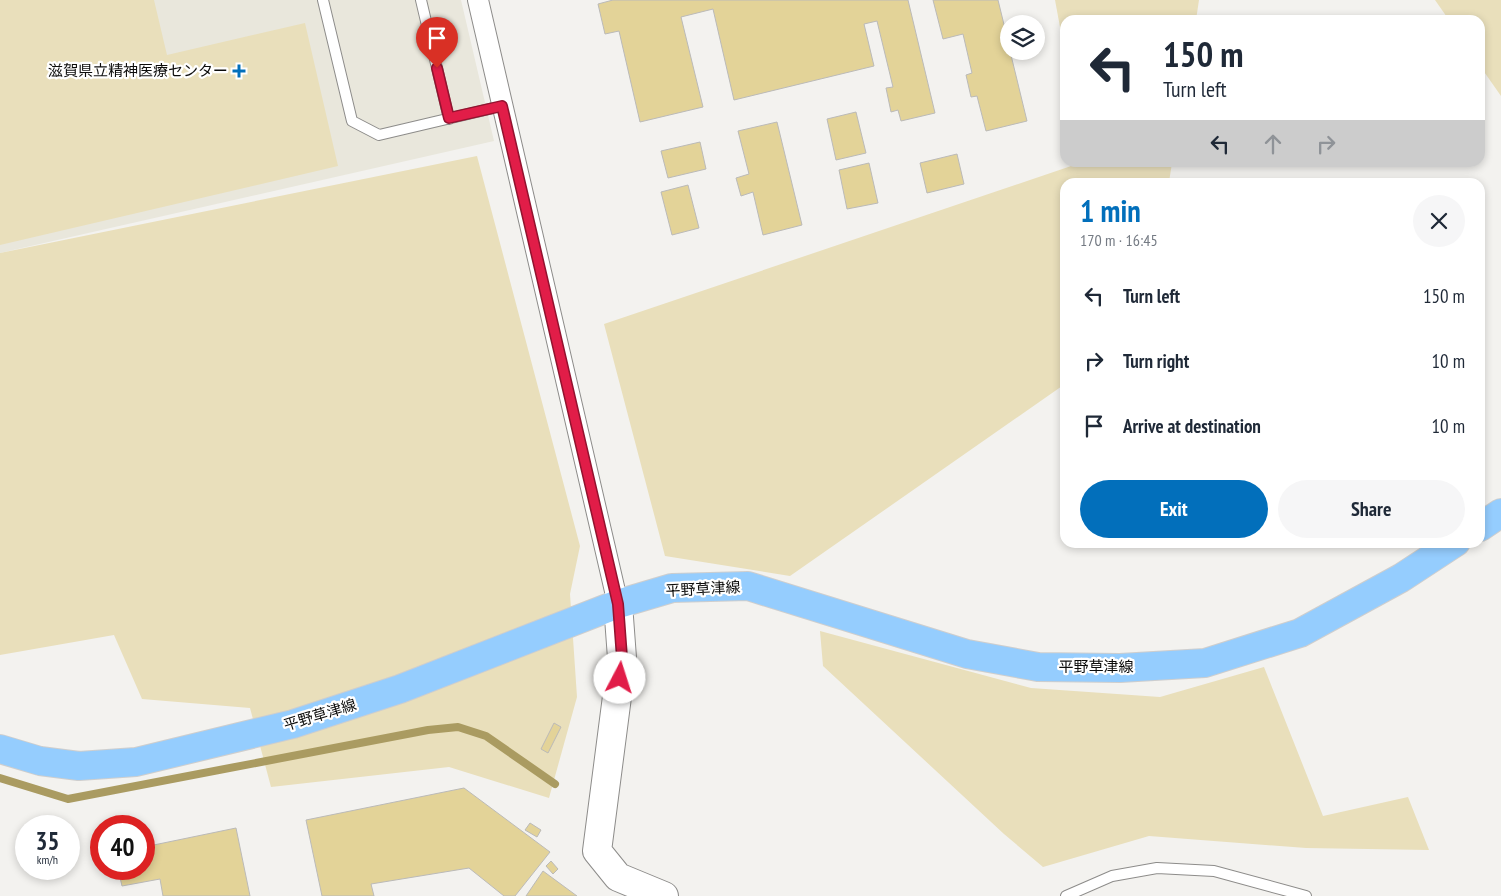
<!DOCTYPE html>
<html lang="en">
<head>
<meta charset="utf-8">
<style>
	body { margin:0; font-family:"PT Sans Narrow","Noto Sans JP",sans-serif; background:#f6f6f7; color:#1f2937; height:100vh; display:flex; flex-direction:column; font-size:19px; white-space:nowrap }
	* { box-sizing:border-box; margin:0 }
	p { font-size:16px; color:#747a83 }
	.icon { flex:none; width:28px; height:28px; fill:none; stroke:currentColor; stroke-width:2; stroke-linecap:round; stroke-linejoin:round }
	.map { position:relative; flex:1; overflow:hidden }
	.panel { position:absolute; left:1060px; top:178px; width:425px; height:370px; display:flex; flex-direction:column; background:#fff; border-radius:15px; box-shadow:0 2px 8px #0003 }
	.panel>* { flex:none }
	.guide { position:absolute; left:1060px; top:15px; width:425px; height:152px; border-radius:15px; box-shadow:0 2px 8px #0003; background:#fff; color:#1f2937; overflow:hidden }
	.fabs { position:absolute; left:1000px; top:15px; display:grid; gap:10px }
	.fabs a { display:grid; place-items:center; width:45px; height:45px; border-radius:50%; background:#fff; box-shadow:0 2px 8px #0003; font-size:25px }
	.speed { position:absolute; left:15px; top:815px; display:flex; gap:10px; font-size:25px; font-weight:700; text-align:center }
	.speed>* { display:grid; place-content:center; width:65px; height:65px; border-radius:50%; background:#fff; box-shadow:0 2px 8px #0003; line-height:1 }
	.speed small { font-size:12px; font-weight:400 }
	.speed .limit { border:8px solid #d22; background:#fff; color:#111 }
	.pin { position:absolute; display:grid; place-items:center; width:42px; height:42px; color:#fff; margin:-51px -21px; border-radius:50% 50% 50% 0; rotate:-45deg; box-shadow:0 0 5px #0007 }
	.pin .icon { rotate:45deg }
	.me { position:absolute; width:55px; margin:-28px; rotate:5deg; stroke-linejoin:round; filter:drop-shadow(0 0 4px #0008) }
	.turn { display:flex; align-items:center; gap:18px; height:105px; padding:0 20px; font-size:22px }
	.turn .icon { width:65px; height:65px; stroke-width:2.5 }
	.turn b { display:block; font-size:35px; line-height:42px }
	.lanes { display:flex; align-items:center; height:48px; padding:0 20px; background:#0003; justify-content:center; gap:25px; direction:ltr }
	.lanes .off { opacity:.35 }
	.round { display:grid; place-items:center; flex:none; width:52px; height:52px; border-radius:26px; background:#f6f6f7 }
	.head { display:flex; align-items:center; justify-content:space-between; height:85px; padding:0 20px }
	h1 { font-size:30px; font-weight:700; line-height:38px; color:#026fbb }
	.button { display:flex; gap:10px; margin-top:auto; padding:10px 20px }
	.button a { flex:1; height:58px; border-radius:30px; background:#026fbb; color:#fff; font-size:20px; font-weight:700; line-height:58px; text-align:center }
	.button a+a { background:#f6f6f7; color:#1f2937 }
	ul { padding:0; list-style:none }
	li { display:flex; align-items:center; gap:15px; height:65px; padding:0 20px }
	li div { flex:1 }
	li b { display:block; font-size:19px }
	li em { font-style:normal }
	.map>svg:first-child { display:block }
</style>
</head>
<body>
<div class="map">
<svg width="1501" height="896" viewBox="0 0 1501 896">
	<rect width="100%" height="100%" fill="#f3f2ef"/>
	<path fill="#e9e7dc" d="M0,0H461L494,141L0,253Z"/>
	<path fill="#e9dfbb" d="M0,0H154L167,55L305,23L338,166L0,245Z
		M1055,0H1199L1196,20H1065V54Z
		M1435,0H1501V96L1480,66V20H1449Z
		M477,156L580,546L570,594L577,697L549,798L449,767L271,787L250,708L142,699L114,635L0,655V253Z
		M1080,163H1172L1169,182H1065V384L790,576L665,556L604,324Z
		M820,631L1031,688L1160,697L1264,667L1323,816L1408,797L1429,850L1306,848L1149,836L1043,867L1004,834L823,666Z"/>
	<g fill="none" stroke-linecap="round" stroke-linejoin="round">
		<path stroke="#aa9b61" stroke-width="8" d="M0,778L68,799L428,730L458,727L486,736L555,784"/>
	</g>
	<path fill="#e3d398" stroke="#bbbab8" d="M613,0H908L935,113L901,121L898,110L891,112L886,88L893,87L877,21L864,24L874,66L734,100L713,9L681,17L703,107L640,122L619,31L605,34L598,4Z
		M933,0H998L1009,45V51H1010L1027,121L986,131L977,96L971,97L966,75L972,73L963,34L943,39Z
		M856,112L866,153L836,160L827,119Z
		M777,122L802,225L763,235L753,192L741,196L736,178L749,174L738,131Z
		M700,142L706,169L668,178L661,151Z
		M957,154L964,184L927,193L920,163Z
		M869,163L878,203L847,209L839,170Z
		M688,185L699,228L672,235L661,192Z
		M554,723L561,727L548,753L541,749Z
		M464,788L550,852L515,896H504L469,868L371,884L374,896H322L306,820Z
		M530,823L541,830L537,837L525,830Z
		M236,828L250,896H163L160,879L122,886L118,869H144V847Z
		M551,861L558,869L553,874L546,866Z
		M543,871L577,896H526Z"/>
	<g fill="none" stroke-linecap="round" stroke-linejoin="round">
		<g stroke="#8d8c8a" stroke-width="12">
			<path id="lane" d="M323,0L352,121L379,135L502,106
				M421,0L449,119
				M1066,896L1112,876L1157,868L1214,871L1306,896"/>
		</g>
		<g stroke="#8d8c8a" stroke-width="22">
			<path id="street" d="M478,0L618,604"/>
		</g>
		<g stroke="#8d8c8a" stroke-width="30">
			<path id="secondary" d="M618,604L622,658L597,851L618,877L664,896"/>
		</g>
		<g stroke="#cecece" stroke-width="30">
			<path id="primary" d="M1480,527L1501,513
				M0,749L40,761L79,766L136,762L293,724L400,689L618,604L672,588L748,586L967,654L1038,667L1120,668L1205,663L1300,633L1401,578L1456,542"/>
		</g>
		<use href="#lane" stroke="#fff" stroke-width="10"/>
		<use href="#street" stroke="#fff" stroke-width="20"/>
		<use href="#secondary" stroke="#fff" stroke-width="28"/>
		<use href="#primary" stroke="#95cdfe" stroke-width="28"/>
	</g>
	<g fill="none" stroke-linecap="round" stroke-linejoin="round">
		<g stroke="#92132f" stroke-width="12">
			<path id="route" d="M437,68L449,118L502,106L618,604L622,658L620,678"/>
		</g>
		<use href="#route" stroke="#e11d48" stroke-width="9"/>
	</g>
	<path fill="#026fbb" stroke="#fff" stroke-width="2" d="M236.5 63.5h5v5h5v5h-5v5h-5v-5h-5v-5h5z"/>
	<g text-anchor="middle" stroke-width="4.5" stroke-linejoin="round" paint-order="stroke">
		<g font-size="15" fill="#0c0c0b" stroke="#fff" text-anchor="end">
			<text x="228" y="76">滋賀県立精神医療センター</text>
		</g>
		<g font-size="15" fill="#0c0c0b" stroke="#fff">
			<text transform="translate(703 589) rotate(-3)" y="5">平野草津線</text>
			<text x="1096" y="672">平野草津線</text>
			<text transform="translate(320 715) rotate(-17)" y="5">平野草津線</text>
		</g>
	</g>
</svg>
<div class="fabs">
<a><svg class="icon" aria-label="layers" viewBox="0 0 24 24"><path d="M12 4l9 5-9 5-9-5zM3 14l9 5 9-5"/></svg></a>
</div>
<div class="speed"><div>35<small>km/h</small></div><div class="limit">40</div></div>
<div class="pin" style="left:437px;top:68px;background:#d93025"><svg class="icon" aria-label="arrive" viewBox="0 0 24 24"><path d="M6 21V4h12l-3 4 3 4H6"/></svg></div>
<svg class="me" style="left:620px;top:678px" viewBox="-20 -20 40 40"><circle r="19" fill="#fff"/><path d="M0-13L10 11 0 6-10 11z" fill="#e11d48"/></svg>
<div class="guide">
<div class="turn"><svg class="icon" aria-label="left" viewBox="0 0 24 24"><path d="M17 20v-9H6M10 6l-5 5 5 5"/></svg><div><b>150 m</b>Turn left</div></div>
<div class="lanes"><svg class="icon" aria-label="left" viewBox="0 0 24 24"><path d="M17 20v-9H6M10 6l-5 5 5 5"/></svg><svg class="icon off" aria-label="ahead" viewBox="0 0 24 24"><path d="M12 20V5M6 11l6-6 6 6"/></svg><svg class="icon off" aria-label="right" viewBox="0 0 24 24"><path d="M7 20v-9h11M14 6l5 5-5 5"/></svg></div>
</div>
<section class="panel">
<div class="head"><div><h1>1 min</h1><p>170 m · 16:45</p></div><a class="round"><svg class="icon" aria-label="close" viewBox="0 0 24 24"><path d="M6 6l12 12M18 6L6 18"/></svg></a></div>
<ul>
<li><svg class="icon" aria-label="left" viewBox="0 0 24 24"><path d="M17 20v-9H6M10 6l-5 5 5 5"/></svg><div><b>Turn left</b></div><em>150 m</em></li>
<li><svg class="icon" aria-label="right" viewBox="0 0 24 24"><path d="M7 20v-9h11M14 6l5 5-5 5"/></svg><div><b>Turn right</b></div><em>10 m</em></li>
<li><svg class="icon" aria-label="arrive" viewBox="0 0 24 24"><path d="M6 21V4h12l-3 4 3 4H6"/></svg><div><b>Arrive at destination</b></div><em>10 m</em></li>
</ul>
<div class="button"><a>Exit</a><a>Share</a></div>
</section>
</div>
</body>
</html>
